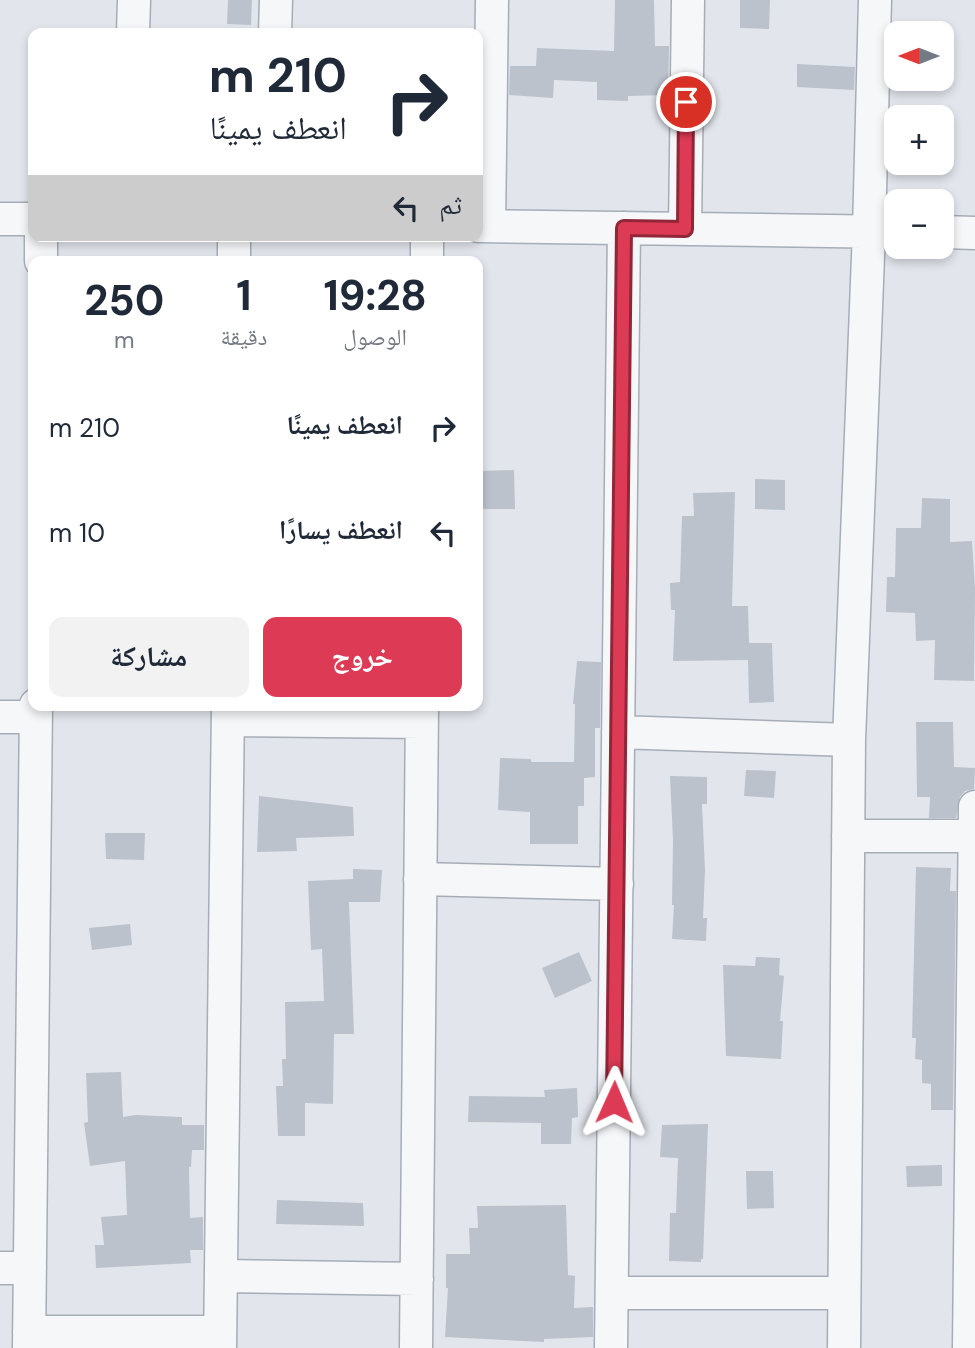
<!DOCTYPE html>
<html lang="ar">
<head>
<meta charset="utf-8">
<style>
	body { margin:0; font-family:"DM Sans","Noto Naskh Arabic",sans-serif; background:#f2f2f3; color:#1f2937; direction:rtl; height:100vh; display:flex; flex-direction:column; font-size:26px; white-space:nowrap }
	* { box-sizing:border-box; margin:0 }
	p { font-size:23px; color:#747a83 }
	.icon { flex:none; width:38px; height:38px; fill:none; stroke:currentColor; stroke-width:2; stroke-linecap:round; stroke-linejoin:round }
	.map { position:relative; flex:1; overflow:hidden; direction:ltr }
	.side { position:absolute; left:28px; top:256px; width:455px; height:455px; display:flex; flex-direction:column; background:#fff; border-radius:14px; box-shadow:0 4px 10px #0003; direction:rtl }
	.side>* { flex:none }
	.top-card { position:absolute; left:28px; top:28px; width:455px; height:214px; border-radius:14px; box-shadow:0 4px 10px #0003; direction:rtl; background:#fff; color:#1f2937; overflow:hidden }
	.needle { width:46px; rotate:270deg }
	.buttons { position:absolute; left:884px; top:21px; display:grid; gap:14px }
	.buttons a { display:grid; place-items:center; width:70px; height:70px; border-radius:14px; background:#fff; box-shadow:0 4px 10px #0003; font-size:35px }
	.pin { position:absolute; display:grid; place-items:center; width:60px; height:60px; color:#fff; margin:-30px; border:4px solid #fff; border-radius:50%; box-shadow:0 2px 7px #0007 }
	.me { position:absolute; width:77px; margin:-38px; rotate:1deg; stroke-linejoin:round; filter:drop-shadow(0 0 5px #0008) }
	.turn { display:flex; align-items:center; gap:24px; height:147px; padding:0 21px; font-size:32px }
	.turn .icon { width:91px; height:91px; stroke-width:2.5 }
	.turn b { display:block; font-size:49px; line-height:60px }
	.then { display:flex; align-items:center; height:66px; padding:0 21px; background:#0003; gap:14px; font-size:26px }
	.eta { display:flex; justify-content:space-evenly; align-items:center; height:119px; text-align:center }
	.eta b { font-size:42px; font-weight:700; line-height:49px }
	.action { display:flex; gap:14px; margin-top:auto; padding:14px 21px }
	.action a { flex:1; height:80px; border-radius:14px; background:#dd3b55; color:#fff; font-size:28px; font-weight:700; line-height:80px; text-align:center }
	.action a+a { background:#f2f2f3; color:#1f2937 }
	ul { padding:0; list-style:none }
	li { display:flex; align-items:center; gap:21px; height:105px; padding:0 21px }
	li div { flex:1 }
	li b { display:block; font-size:26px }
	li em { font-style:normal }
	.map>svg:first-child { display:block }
</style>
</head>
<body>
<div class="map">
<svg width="975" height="1348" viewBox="0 0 975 1348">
	<rect width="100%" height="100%" fill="#e2e6ec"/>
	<path fill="#bbc2cc" d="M228,0H252L251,25L227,24Z
		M615,0H654L655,46H669L668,95L628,96V101L597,100V82L554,80L553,98L509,95L510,66H536L537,48L614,51Z
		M740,0H770L769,29L740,28Z
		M797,64L855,67L854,90L797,87Z
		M514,470L515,509H482L481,471Z
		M755,479L785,480V510L755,509Z
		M735,492L732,606H748L749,643H772L774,702L749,703L748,660L673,661L675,610H671L670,583L680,582L682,516H694L693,493Z
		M922,498L950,499V542L972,541L975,589L974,681L934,680L935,640L916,641L915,613L886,612L887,577H895L896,528H921Z
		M577,661L601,662L600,728H595V777L584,778V806H578V844H530V812L498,810L500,758L531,759V762H574L575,704H573Z
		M916,722H953L954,767L975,768L974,789L965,791L960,797L956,818H929L930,797H917Z
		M746,770L776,771L774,798L744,796Z
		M670,776L707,777V804H702L705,870L703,918H707L706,941L672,939L674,905H672L673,840Z
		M259,796L353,807L354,836L296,838L297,851L257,852Z
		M105,833H145L144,860L106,859Z
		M916,867L951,868L950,891H956L953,1110H931V1084L922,1083V1060L915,1059L916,1038H912Z
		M353,869L382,870L380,902H349L354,1034H334L333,1104L305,1103V1136H278L276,1086H283L282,1059H286L285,1002L324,1001L322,949L311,950L308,881L353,879Z
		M130,924L132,945L92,950L89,928Z
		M579,952L592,981L555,998L542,968Z
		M756,957L780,958L779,975L784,976L780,1021H783L781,1059L726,1056L723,965L755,966Z
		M121,1072L123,1117L136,1115L182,1117V1125H204V1150H192L191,1167H189L190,1218L203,1217V1250H190L191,1263L96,1268L95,1245H104L101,1217L127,1215L125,1161L90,1166L84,1123L88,1122L86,1073Z
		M577,1088L578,1117L572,1118L571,1144H541V1123L468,1122L469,1096L545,1097L544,1090Z
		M708,1124L703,1259H701V1262L669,1261L670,1213H676L678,1158L660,1157L662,1125Z
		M942,1165V1186L907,1187L906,1166Z
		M746,1171H773L774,1208L747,1209Z
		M277,1200L363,1203L364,1226L276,1224Z
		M566,1205L568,1275L575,1276L574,1308L593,1307V1337L544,1339V1342L445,1337L448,1288H446V1254H470L469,1228H478L477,1206Z"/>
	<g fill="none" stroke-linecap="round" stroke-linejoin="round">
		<g stroke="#a6adb7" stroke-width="35">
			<path id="street" d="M133,33L134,0
				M275,33L276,0
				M0,219H33
				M478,226L896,232
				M489,226L492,0
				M685,229L688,0
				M942,232L975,233
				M41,261V236
				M234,261V236
				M427,261V236
				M0,717H36
				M228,720L421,722
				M618,732L849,740
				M848,836H975
				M420,879L617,884
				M0,1268H30
				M223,1276L417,1279
				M612,1293H844
				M29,1332H220
				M29,1348L36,705
				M220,1348L228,705
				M416,1348L422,705
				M611,1348L624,228
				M844,1348L849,740L869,231L875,0
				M969,1348L975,807"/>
		</g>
		<use href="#street" stroke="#f5f7f9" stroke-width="32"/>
	</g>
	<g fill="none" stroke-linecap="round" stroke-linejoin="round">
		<g stroke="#902637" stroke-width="18">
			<path id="route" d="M614,1102L624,228L685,229L686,102"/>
		</g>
		<use href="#route" stroke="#dd3b55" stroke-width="12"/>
	</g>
</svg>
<div class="buttons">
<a><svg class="needle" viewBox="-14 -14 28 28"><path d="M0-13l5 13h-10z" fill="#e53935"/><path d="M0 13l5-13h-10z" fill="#747a83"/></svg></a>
<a>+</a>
<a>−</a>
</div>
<div class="pin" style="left:686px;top:102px;background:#d93025"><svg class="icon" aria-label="arrive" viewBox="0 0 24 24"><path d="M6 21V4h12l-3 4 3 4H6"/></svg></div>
<svg class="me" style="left:614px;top:1102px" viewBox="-20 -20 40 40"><path d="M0-17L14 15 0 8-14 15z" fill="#dd3b55" stroke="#fff" stroke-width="4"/></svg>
<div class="top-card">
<div class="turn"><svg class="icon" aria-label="right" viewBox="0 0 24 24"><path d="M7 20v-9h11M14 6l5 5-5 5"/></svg><div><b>210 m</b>انعطف يمينًا</div></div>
<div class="then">ثم<svg class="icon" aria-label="left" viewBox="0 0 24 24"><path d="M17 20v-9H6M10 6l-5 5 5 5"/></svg></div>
</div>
<section class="side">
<div class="eta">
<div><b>19:28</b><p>الوصول</p></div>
<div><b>1</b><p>دقيقة</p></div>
<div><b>250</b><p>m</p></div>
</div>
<ul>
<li><svg class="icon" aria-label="right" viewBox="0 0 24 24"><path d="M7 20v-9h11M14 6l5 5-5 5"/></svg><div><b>انعطف يمينًا</b></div><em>210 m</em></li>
<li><svg class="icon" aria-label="left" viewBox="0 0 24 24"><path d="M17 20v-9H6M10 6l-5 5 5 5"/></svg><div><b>انعطف يسارًا</b></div><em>10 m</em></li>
</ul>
<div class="action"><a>خروج</a><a>مشاركة</a></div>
</section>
</div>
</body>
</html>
